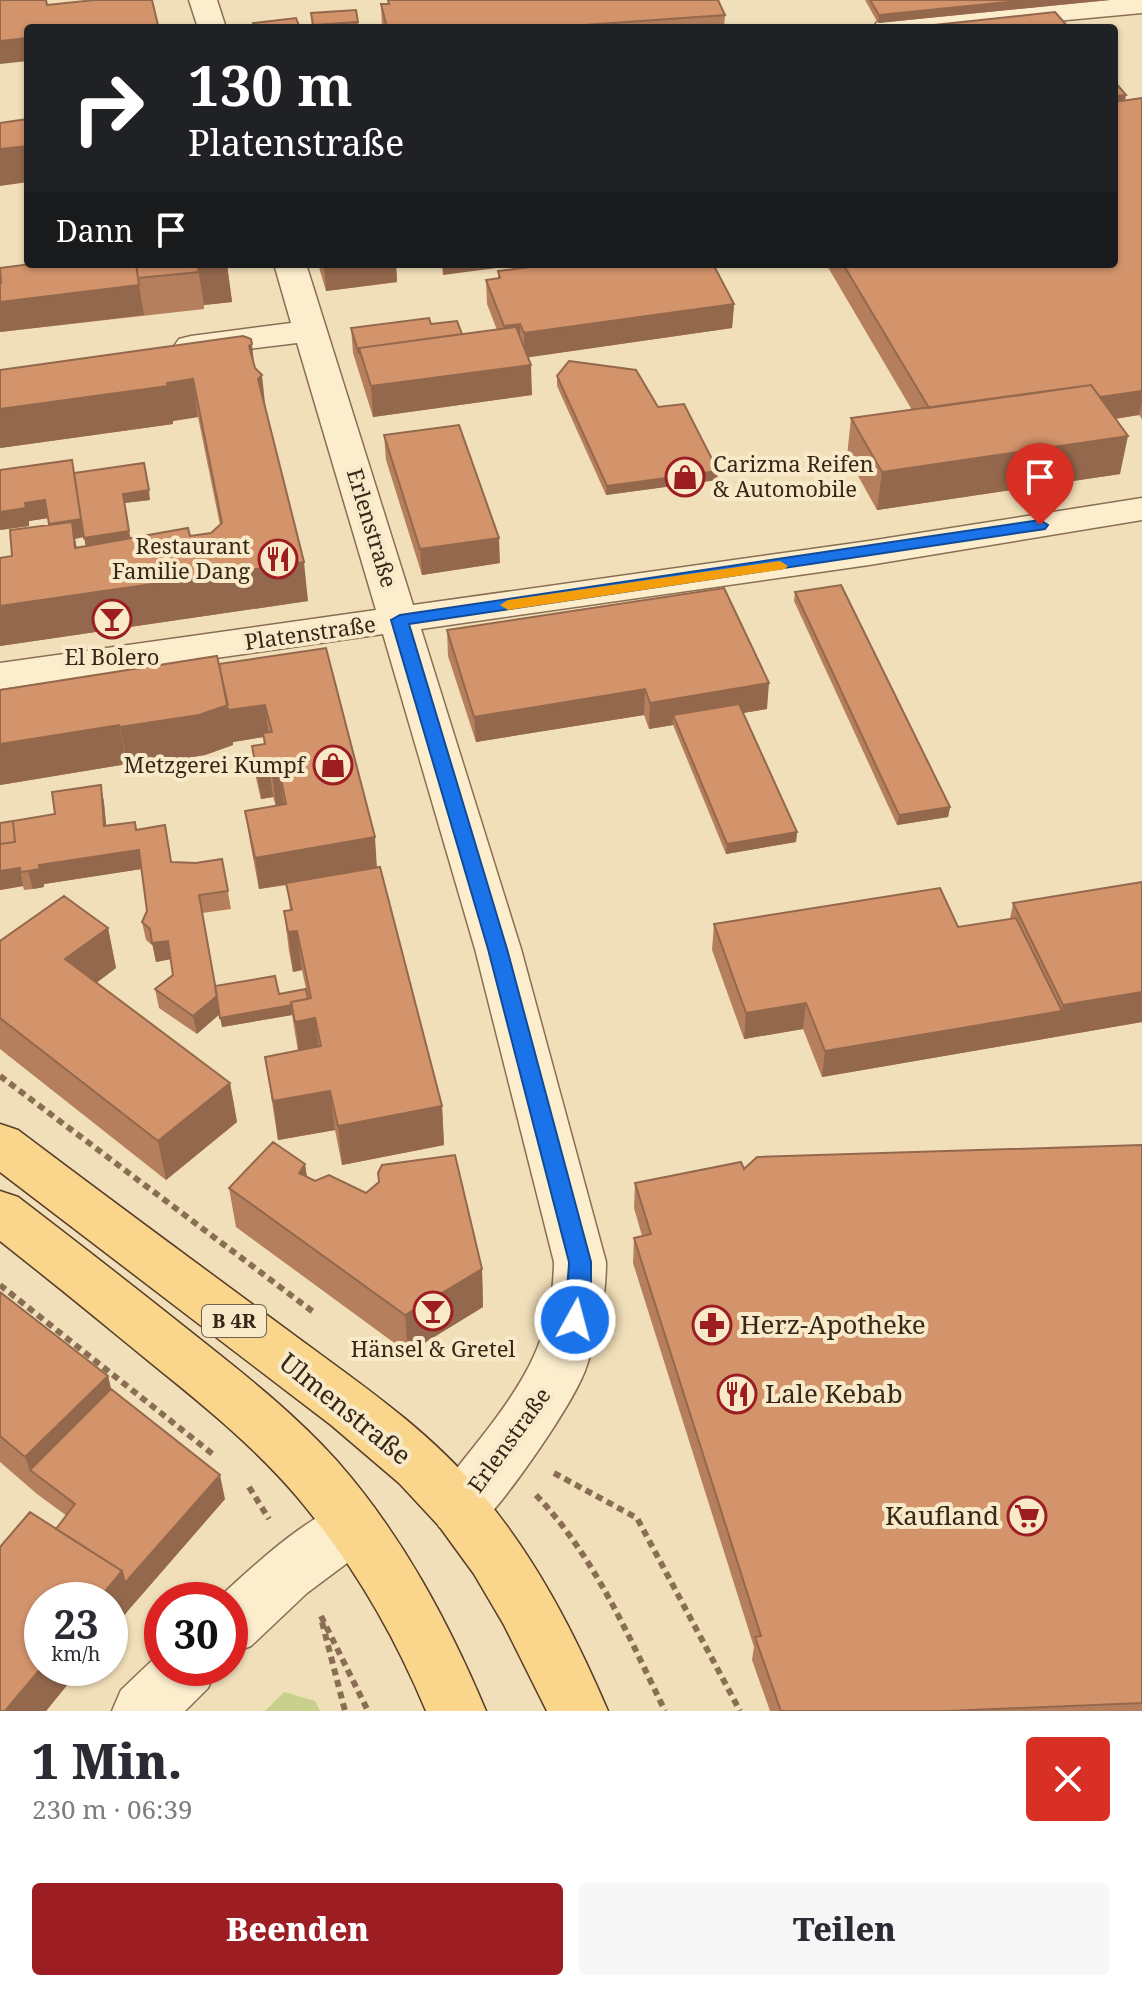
<!DOCTYPE html>
<html lang="de">
<head>
<meta charset="utf-8">
<style>
	body { margin:0; font-family:"Noto Serif",serif; background:#f7f7f7; color:#2b2b33; height:100vh; display:flex; flex-direction:column; font-size:30px; white-space:nowrap }
	* { box-sizing:border-box; margin:0 }
	p { font-size:26px; color:#7c7c81 }
	.icon { flex:none; width:44px; height:44px; fill:none; stroke:currentColor; stroke-width:2; stroke-linecap:round; stroke-linejoin:round }
	.map { position:relative; height:1711px; overflow:hidden }
	.side { display:flex; flex-direction:column; background:#fff; flex:1 }
	.side>* { flex:none }
	.top-card { position:absolute; left:24px; top:24px; width:1094px; height:244px; border-radius:8px; box-shadow:0 2px 6px #0004; background:#202124; color:#fff; overflow:hidden }
	.speed { position:absolute; left:24px; top:1582px; display:flex; gap:16px; font-size:40px; font-weight:700; text-align:center }
	.speed>* { display:grid; place-content:center; width:104px; height:104px; border-radius:50%; background:#fff; box-shadow:0 2px 6px #0004; line-height:1 }
	.speed small { font-size:20px; font-weight:400 }
	.speed .limit { border:12px solid #d22; background:#fff; color:#111 }
	.pin { position:absolute; display:grid; place-items:center; width:68px; height:68px; color:#fff; margin:-82px -34px; border-radius:50% 50% 50% 0; rotate:-45deg; box-shadow:0 0 8px #0007 }
	.pin .icon { rotate:45deg }
	.me { position:absolute; width:88px; margin:-44px; rotate:7deg; stroke-linejoin:round; filter:drop-shadow(0 0 6px #0008) }
	.turn { display:flex; align-items:center; gap:28px; height:168px; padding:0 32px; font-size:36px }
	.turn .icon { width:104px; height:104px; stroke-width:2.5 }
	.turn b { display:block; font-size:56px; line-height:68px }
	.then { display:flex; align-items:center; height:76px; padding:0 32px; background:#0003; gap:16px; font-size:30px }
	.round { display:grid; place-items:center; flex:none; width:84px; height:84px; border-radius:8px; background:#f7f7f7 }
	.overview { display:flex; align-items:center; justify-content:space-between; height:136px; padding:0 32px }
	h1 { font-size:48px; font-weight:800; line-height:60px }
	.primary-button { display:flex; gap:16px; margin-top:auto; padding:16px 32px }
	.primary-button a { flex:1; height:92px; border-radius:8px; background:#9d1e22; color:#fff; font-size:32px; font-weight:800; line-height:92px; text-align:center }
	.primary-button a+a { background:#f7f7f7; color:#2b2b33 }
	.map>svg:first-child { display:block }
</style>
</head>
<body>
<div class="map">
<svg width="1142" height="1711" viewBox="0 0 1142 1711">
	<rect width="100%" height="100%" fill="#f1dfb9"/>
	<path fill="#c9d08d" d="M284,1692L315,1701L320,1711H265Z"/>
	<g fill="none" stroke-linecap="round" stroke-linejoin="round">
		<g stroke="#896e53" stroke-width="3">
			<path id="street" d="M189,0H217L226,28H198Z
				M1105,0H1142V13L980,28H873L877,22L887,20Z
				M274,264H306L413,605L869,541L1142,498V520L869,565L421,629L521,949L606,1262C606,1297 599,1331 587,1365C576,1401 508,1497 481,1524C476,1530 466,1532 459,1535L439,1527L431,1509C443,1483 462,1462 480,1439C525,1382 553,1336 554,1262L475,949L383,634L0,689V663L376,610L297,343L191,356L179,353L174,346L179,339L191,336L291,323Z
				M354,1499L374,1507L382,1525L374,1543L307,1593L251,1646L230,1654V1600H216C257,1563 302,1519 354,1499Z
				M162,1651V1668H217L208,1688L185,1711H112L121,1690Z"/>
		</g>
		<g stroke="#563c28" stroke-width="3">
			<path id="primary" d="M0,1124L18,1130C108,1198 199,1265 290,1332C356,1381 427,1428 480,1492C535,1556 575,1634 608,1711H547L504,1625L474,1574L439,1526L399,1483L331,1425L0,1172Z
				M0,1191L18,1197C74,1240 131,1284 186,1328C239,1370 292,1411 337,1461C402,1535 448,1621 486,1711H426C394,1634 352,1562 298,1498C255,1447 203,1405 151,1363C101,1322 51,1281 0,1241Z"/>
		</g>
		<path stroke="#896e53" stroke-width="6" stroke-dasharray="7 5" stroke-linecap="butt" d="M0,1076L316,1314
			M0,1285L215,1456
			M554,1473L637,1518L740,1711
			M249,1487L269,1519
			M536,1495C595,1557 628,1635 665,1711
			M321,1616L368,1711
			M322,1622L345,1711"/>
		<use href="#street" fill="#fcedcd" fill-rule="evenodd"/>
		<use href="#primary" fill="#fad58c" fill-rule="evenodd"/>
	</g>
	<path fill="#b57f5d" fill-rule="evenodd" d="M388,0L432,1L725,15L724,28H382L381,4H388Z
		M865,0H1110L878,23Z
		M311,13L358,22L359,28H312Z
		M1142,98V419L1139,415L1116,419L1120,474L877,510L847,456L851,418L912,410L826,264H1114L1125,100Z
		M227,264L232,302L204,305V309L0,332V268Z
		M318,264H396L397,282L326,291Z
		M498,271L734,304L732,328L528,357L532,395L373,417L353,353L351,328L431,324L462,334L497,330L487,304L486,280L498,279Z
		M255,368L266,412L308,601L0,646V558L12,556L49,525L48,518L29,521V526L0,530L74,473L150,500L124,503L130,538L190,536L211,533L220,525L198,417L173,421V424L0,448V370ZM84,534L86,546L77,548L75,539Z
		M557,376L658,407L718,471L717,480L606,495L557,386Z
		M384,435L500,563L422,575L386,460Z
		M795,592L950,807L948,817L897,825L794,601Z
		M447,630L767,709L743,713L797,832L796,842L726,854L673,725L649,729L644,715L476,742L448,656Z
		M326,648L377,867L442,1106L444,1145L342,1165L335,1130L278,1140L265,1057L298,1051L292,1015L222,1027L279,994L306,989L302,970L293,972L289,951L284,911L290,910L287,885L259,889L250,842L245,811L276,806L273,797L261,799L256,778L252,746L264,744V737L233,742V745L205,755L128,767L127,764L0,785V690L219,664Z
		M101,785L104,803L106,826L136,830L171,862L196,863L222,859L231,909L202,913L197,1034L159,1008L155,989L173,975L171,959L156,962L153,946L146,940L142,922L147,911L141,869L44,884V887L33,889L24,890L23,886L0,890V823L55,814Z
		M1013,903L1142,1022L822,1077L803,1029L744,1039L712,950L714,924L958,927L1010,919Z
		M108,928L116,968L96,983L230,1083L237,1122L166,1180L0,1049V941Z
		M1142,1145V1711H770L752,1660L754,1647L633,1263L634,1238L642,1236L634,1208L635,1183L744,1169Z
		M305,1164L307,1177L482,1269L483,1307L408,1353L236,1227L229,1188Z
		M0,1292L108,1376L111,1389L225,1499L132,1606L42,1668H81L46,1711H0L56,1529L67,1516L37,1494L0,1462Z"/>
	<path fill="#94684c" d="M1028,0H1110L878,23L879,15Z
		M158,25V28H127Z
		M28,38V61L0,64V41Z
		M1126,95L1121,123L1114,124V96Z
		M28,146V182L0,186V149Z
		M324,264H396L397,282L326,291Z
		M442,264H527L443,275Z
		M227,265L232,302L204,305L198,268Z
		M0,268L139,285L144,315L0,332V302L5,301L0,277Z
		M734,304L732,328L524,358V333Z
		M520,324V349L505,350L504,326Z
		M252,344L256,382L249,346Z
		M531,365L532,395L373,417L371,386Z
		M262,375L266,413L258,379Z
		M193,379L198,417L173,421V424L0,448V409Z
		M1142,391V403L1139,415L932,444L935,419Z
		M1128,436L1120,474L877,510L882,472Z
		M718,471L717,480L606,495L607,486Z
		M149,490L150,500L124,503L123,494Z
		M45,500L49,518L29,521V526L0,530V512L25,503Z
		M81,519L84,537L75,539L79,561L49,524Z
		M129,531L131,540L86,547L84,538Z
		M499,538L500,563L422,575L420,549Z
		M304,562L308,601L0,646V606Z
		M769,683L767,709L677,724L673,715V725L649,729L650,703Z
		M645,689L644,715L476,742L474,717Z
		M228,705H265L269,736L233,742V745L205,755L128,767L120,727Z
		M119,725L127,764L0,785V744Z
		M269,765L273,797L261,799L256,767Z
		M280,774L284,805L276,807L272,775Z
		M101,785L104,803L108,844L104,826Z
		M950,807L948,817L897,825L899,815Z
		M797,832L796,842L726,854L727,844Z
		M375,837L377,869L259,889L255,858Z
		M139,850L142,869L44,884V887L33,889L28,871L39,865Z
		M20,868L23,886L0,890V871Z
		M108,928L116,968L75,999L65,959Z
		M297,931L302,970L293,972L288,932Z
		M168,941L171,959L156,962L152,943Z
		M1142,992V1022L822,1077L825,1051L1062,1011L1063,1005Z
		M217,996L220,1014L197,1034L193,1016Z
		M806,1003L803,1029L744,1039L746,1013Z
		M291,1005L292,1015L222,1027L220,1018Z
		M315,1018L320,1057L300,1061L295,1022Z
		M230,1083L237,1122L166,1180L158,1141Z
		M330,1091L335,1130L278,1140L273,1101Z
		M442,1106L444,1145L342,1165L338,1126Z
		M305,1164L310,1203L299,1173Z
		M482,1269L483,1307L408,1353L405,1315Z
		M108,1376L117,1414L30,1470L25,1457Z
		M220,1475L225,1499L132,1606L125,1583Z
		M122,1571L132,1606L110,1633V1600H98Z
		M42,1667V1668H81L46,1711H5Z"/>
	<path fill="#d3946c" stroke="#94684c" stroke-width="2" d="M0,0H46L47,5L95,0H152L158,25L127,28H28V38L0,41Z
		M388,0H718L725,15L542,28H387L381,4H389Z
		M870,0H1028L879,15Z
		M356,10L358,22L313,25L311,13Z
		M1055,12L1069,28H906Z
		M296,18L300,28H255L253,23Z
		M1114,81L1126,95L1114,96Z
		M1142,98V391L1100,397L1091,385L929,408L843,264H1114V102Z
		M28,119V146L0,149V123Z
		M31,264H136L139,285L0,302V283H1L0,268Z
		M136,264H227V265L198,268L199,272L138,278Z
		M554,264H713L734,304L524,333L520,324L504,326L486,280L500,278L498,271Z
		M429,318L431,324L457,321L462,334L359,348V354L351,328Z
		M516,327L531,365L371,386L359,348Z
		M243,336L251,339L252,344L249,346L255,368L262,375L258,379L304,562L0,606V558L12,556L10,530L72,522L75,548L188,528L190,536L211,533L222,523L193,379L167,383L168,386L0,409V370Z
		M569,361L636,370L658,407L684,404L718,471L607,486L557,376Z
		M1091,385L1128,436L882,472L851,418Z
		M459,425L499,538L420,549L384,435Z
		M72,460L81,519L49,524L45,500L25,503L26,508L0,512V470Z
		M144,463L149,490L123,494L129,531L84,538L74,473Z
		M841,585L950,807L899,815L795,592Z
		M724,588L769,683L650,703L645,689L474,717L447,630Z
		M326,648L375,837L255,858L245,811L286,804L280,774L272,775L269,765L256,767L252,746L265,744L263,733L272,732L265,705L228,710L219,664Z
		M217,656L228,705L199,715L120,727L119,725L0,744V690Z
		M739,704L797,832L727,844L673,715Z
		M101,785L104,826L135,822L136,830L165,825L171,862L196,863L222,859L228,891L199,895L217,996L193,1016L155,989L173,975L168,941L152,943L150,929L142,922L147,911L139,850L39,865L40,869L28,871L20,872V868L0,871V844L15,842L13,821L55,814L52,792Z
		M13,821L15,842L0,844V823Z
		M380,867L442,1106L338,1126L330,1091L273,1101L265,1057L321,1046L315,1018L295,1022L291,1002L311,998L297,931L288,932L284,911L292,910L286,883Z
		M1142,882V992L1063,1005L1013,903Z
		M940,888L958,927L1016,918L1062,1011L825,1051L806,1003L746,1013L714,924Z
		M64,896L108,928L65,959L230,1083L158,1141L0,1018V941Z
		M275,976L279,994L306,989L308,999L291,1002L292,1005L220,1018L215,986Z
		M273,1142L305,1164L299,1173L315,1181L329,1175L366,1193L379,1182L378,1173L382,1165L455,1155L482,1269L405,1315L229,1188Z
		M1142,1145V1703L947,1711H781L755,1637L761,1636L634,1238L651,1234L635,1183L741,1162L744,1169L757,1157Z
		M0,1292L108,1376L25,1457L0,1436Z
		M111,1389L220,1475L125,1583L122,1571L56,1529L75,1504L30,1470Z
		M30,1512L122,1571L98,1600H42V1667L5,1711H0V1547Z"/>
	<path fill="#1a73e8" stroke="#114b97" stroke-width="2" d="M1040,520L1048,525L1045,529L409,624L507,949L591,1262C591,1283 592,1307 583,1326L575,1329L567,1326C562,1315 569,1277 569,1262L488,949L391,620L400,615Z"/>
	<path fill="#f59e0b" d="M780,561L788,566L785,569L508,610L500,605L508,600Z"/>
	<defs>
		<g id="shop-ring" transform="scale(2)"><circle r="9.5" fill="#f8eac9" stroke="#9d1e22" stroke-width="1.5"/><path d="M-5-2.5h2.3a2.7 3.5 0 0 1 5.4 0H5L5.5 6h-11ZM-1.5-2.5h3a1.5 2.3 0 0 0-3 0Z" fill="#9d1e22"/></g>
		<g id="restaurant-ring" transform="scale(2)"><circle r="9.5" fill="#f8eac9" stroke="#9d1e22" stroke-width="1.5"/><path d="M-5-6h1v4h1v-4h1v4h1v-4h1v5L-1.5 .5V6h-2V.5L-5-1ZM5-6V6H3V1.5H1.5Q1.5-4 5-6Z" fill="#9d1e22"/></g>
		<g id="bar-ring" transform="scale(2)"><circle r="9.5" fill="#f8eac9" stroke="#9d1e22" stroke-width="1.5"/><path d="M-6-5H6L.8 .8V4.5H3.5V6h-7V4.5H-.8V.8Z" fill="#9d1e22"/></g>
		<g id="pharmacy-ring" transform="scale(2)"><circle r="9.5" fill="#f8eac9" stroke="#9d1e22" stroke-width="1.5"/><path d="M-2-6h4v4h4v4h-4v4h-4v-4h-4v-4h4Z" fill="#9d1e22"/></g>
		<g id="supermarket-ring" transform="scale(2)"><circle r="9.5" fill="#f8eac9" stroke="#9d1e22" stroke-width="1.5"/><path d="M-6-5.5h2.5l.6 2H6L4.5 2H-2.5L-4.4-4H-6ZM-1.5 3.2a1.3 1.3 0 1 0 .1 0ZM3 3.2a1.3 1.3 0 1 0 .1 0Z" fill="#9d1e22"/></g>
	</defs>
	<g fill-rule="evenodd">
		<use href="#shop-ring" x="685" y="477"/>
		<use href="#restaurant-ring" x="278" y="559"/>
		<use href="#bar-ring" x="112" y="619"/>
		<use href="#shop-ring" x="333" y="765"/>
		<use href="#bar-ring" x="433" y="1311"/>
		<use href="#pharmacy-ring" x="712" y="1325"/>
		<use href="#restaurant-ring" x="737" y="1394"/>
		<use href="#supermarket-ring" x="1027" y="1516"/>
	</g>
	<g text-anchor="middle" stroke-width="8" stroke-linejoin="round" paint-order="stroke">
		<rect fill="#f8eac9" stroke="#70624e" stroke-width="2" x="202" y="1305" width="64" height="32" rx="6"/>
		<g font-size="20" font-weight="bold" fill="#362719">
			<text x="234" y="1328">B 4R</text>
		</g>
		<g font-size="22" fill="#362719" stroke="#f8eac9" text-anchor="end">
			<text x="713" y="472" text-anchor="start">Carizma Reifen<tspan x="713" dy="25">&amp; Automobile</tspan></text>
			<text x="250" y="554">Restaurant<tspan x="250" dy="25">Familie Dang</tspan></text>
			<text x="112" y="665" text-anchor="middle">El Bolero</text>
			<text x="305" y="773">Metzgerei Kumpf</text>
			<text x="433" y="1357" text-anchor="middle">Hänsel &amp; Gretel</text>
		</g>
		<g font-size="22" fill="#362719" stroke="#f8eac9">
			<text transform="translate(372 528) rotate(73)" y="8">Erlenstraße</text>
			<text transform="translate(310 633) rotate(-8)" y="8">Platenstraße</text>
			<text transform="translate(509 1440) rotate(-54)" y="8">Erlenstraße</text>
		</g>
		<g font-size="26" fill="#362719" stroke="#f8eac9" text-anchor="start">
			<text x="740" y="1334">Herz-Apotheke</text>
			<text x="765" y="1403">Lale Kebab</text>
			<text x="999" y="1525" text-anchor="end">Kaufland</text>
		</g>
		<g font-size="26" fill="#362719" stroke="#f8eac9">
			<text transform="translate(345 1409) rotate(39)" y="9">Ulmenstraße</text>
		</g>
	</g>
</svg>
<div class="speed"><div>23<small>km/h</small></div><div class="limit">30</div></div>
<div class="pin" style="left:1040px;top:525px;background:#d93025"><svg class="icon" aria-label="arrive" viewBox="0 0 24 24"><path d="M6 21V4h12l-3 4 3 4H6"/></svg></div>
<svg class="me" style="left:575px;top:1320px" viewBox="-20 -20 40 40"><circle r="17" fill="#1a73e8" stroke="#fff" stroke-width="3"/><path d="M0-11L8 9 0 5-8 9z" fill="#fff"/></svg>
<div class="top-card">
<div class="turn"><svg class="icon" aria-label="right" viewBox="0 0 24 24"><path d="M7 20v-9h11M14 6l5 5-5 5"/></svg><div><b>130 m</b>Platenstraße</div></div>
<div class="then">Dann<svg class="icon" aria-label="arrive" viewBox="0 0 24 24"><path d="M6 21V4h12l-3 4 3 4H6"/></svg></div>
</div>
</div>
<section class="side">
<div class="overview"><div><h1>1 Min.</h1><p>230 m · 06:39</p></div><a class="round" style="background:#d93025;color:#fff"><svg class="icon" aria-label="close" viewBox="0 0 24 24"><path d="M6 6l12 12M18 6L6 18"/></svg></a></div>
<div class="primary-button"><a>Beenden</a><a>Teilen</a></div>
</section>
</body>
</html>
